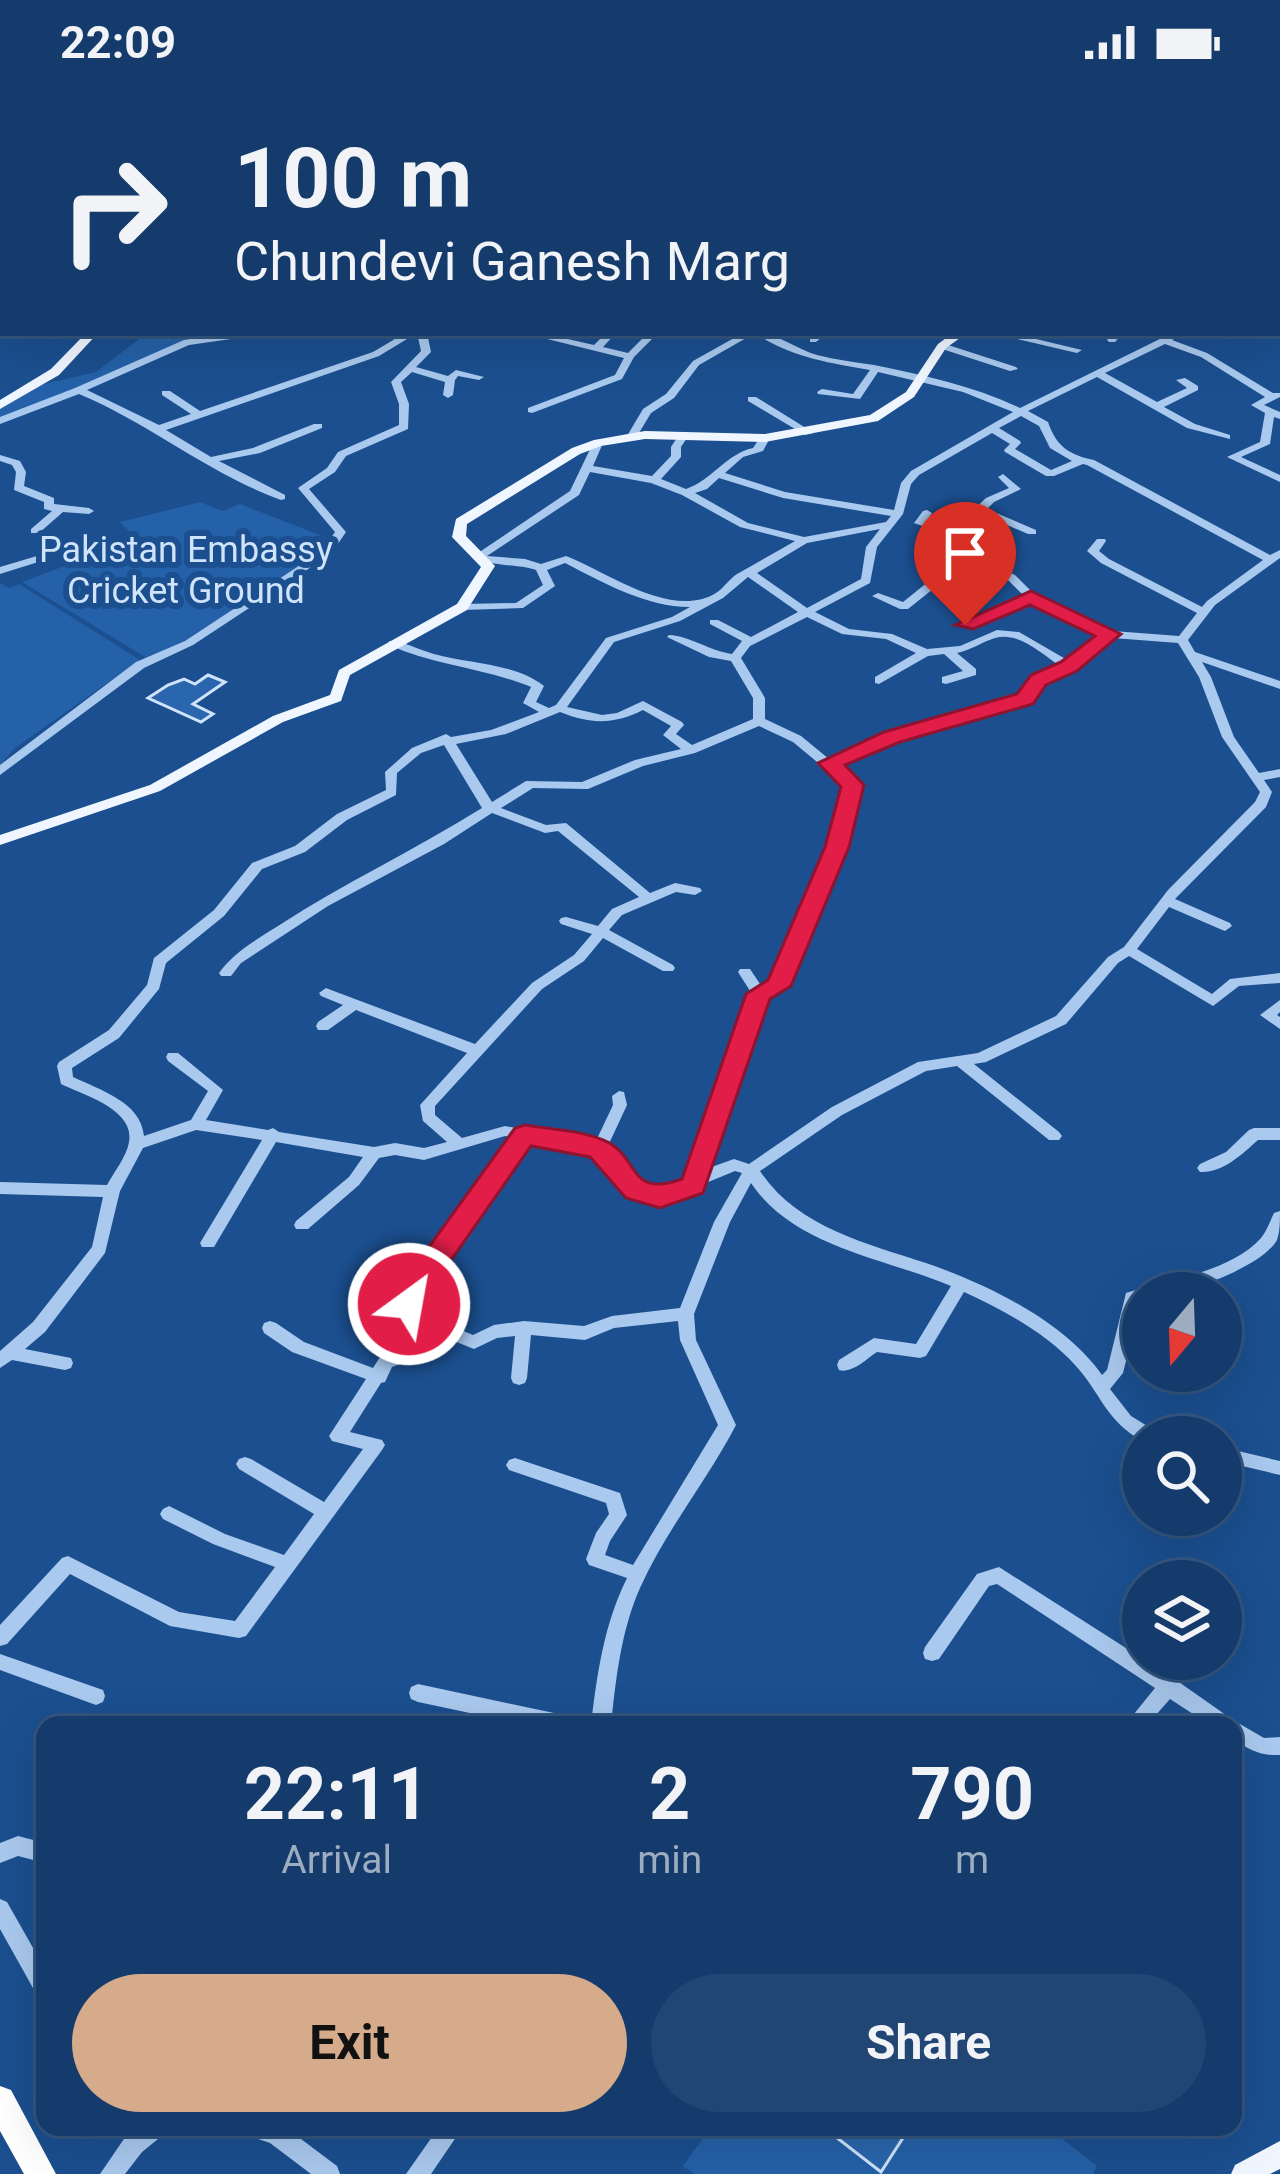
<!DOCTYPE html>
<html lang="en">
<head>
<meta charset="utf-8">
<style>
	body { margin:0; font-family:Roboto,sans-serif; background:#214673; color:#f1f3f6; height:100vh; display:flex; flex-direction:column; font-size:45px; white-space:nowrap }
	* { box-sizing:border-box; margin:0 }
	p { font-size:39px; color:#9dadc1 }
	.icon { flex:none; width:66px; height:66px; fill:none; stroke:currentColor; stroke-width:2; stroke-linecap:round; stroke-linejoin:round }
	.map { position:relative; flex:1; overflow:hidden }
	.sheet { position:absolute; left:36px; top:1632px; width:1206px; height:420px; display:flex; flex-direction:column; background:#143b6b; border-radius:24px; box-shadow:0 12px 48px #0002,0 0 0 3px #33557e }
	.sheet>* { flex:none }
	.hud { position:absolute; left:0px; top:0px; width:1281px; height:252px; box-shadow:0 12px 48px #0002,0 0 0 3px #33557e; background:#143b6b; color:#f1f3f6; overflow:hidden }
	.needle { width:78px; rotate:199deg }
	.tools { position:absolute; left:1122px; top:1188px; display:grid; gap:24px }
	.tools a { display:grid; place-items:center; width:120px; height:120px; border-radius:50%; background:#143b6b; box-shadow:0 12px 48px #0002,0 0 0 3px #33557e; font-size:60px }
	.pin { position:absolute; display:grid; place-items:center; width:102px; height:102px; color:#fff; margin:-123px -51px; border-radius:50% 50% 50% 0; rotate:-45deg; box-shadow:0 0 12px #0007 }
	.pin .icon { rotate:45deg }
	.me { position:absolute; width:132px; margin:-66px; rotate:32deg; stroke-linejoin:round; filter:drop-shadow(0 0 9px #0008) }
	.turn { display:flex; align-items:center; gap:42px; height:252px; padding:0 36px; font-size:54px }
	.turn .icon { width:156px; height:156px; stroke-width:2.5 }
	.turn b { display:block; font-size:84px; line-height:102px }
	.eta { display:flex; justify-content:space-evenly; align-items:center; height:204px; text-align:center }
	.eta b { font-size:72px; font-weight:700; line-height:84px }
	.primary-button { display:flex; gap:24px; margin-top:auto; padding:24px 36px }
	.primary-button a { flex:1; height:138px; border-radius:72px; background:#d6ab8b; color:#111; font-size:48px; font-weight:700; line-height:138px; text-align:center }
	.primary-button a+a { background:#214673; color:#f1f3f6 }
	.status { display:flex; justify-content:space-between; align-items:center; height:84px; padding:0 60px; background:#143b6b; direction:ltr }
	.status svg { height:33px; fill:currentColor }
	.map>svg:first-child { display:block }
</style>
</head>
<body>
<div class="status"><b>22:09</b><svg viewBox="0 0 49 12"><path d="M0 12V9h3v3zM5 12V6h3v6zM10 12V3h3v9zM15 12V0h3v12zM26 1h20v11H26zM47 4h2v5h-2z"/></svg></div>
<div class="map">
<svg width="1280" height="2090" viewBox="0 0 1280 2090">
	<rect width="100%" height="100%" fill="#1b4f8f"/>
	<path fill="#2461a8" d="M147,249H249L187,258L0,337V324L39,301L96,288Z
		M200,418L223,427L240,420L330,455C285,498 206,555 145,573L22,498L117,462L132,450L120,438Z
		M0,499L9,504L19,500L140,576L15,664L0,681Z
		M711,2043H823L881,2088L910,2043H975L984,2050L989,2043H1047L1097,2082L1093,2090H694L683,2082Z"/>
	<path fill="#2a66ad" stroke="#cfe3fa" stroke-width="3" d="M208,591L225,598L193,620L213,630L201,638L148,614L168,601L184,595L195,600Z
		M823,2043H910L881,2088Z"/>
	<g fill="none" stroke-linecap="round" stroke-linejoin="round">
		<path fill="#a9c9ee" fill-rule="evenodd" d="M188,0H199L195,3H184Z
			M361,0H382L390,3H369Z
			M579,0H590L594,3H583Z
			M653,0H663L659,3H649Z
			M691,0H701L697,3H687Z
			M767,0H776L773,3H764Z
			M828,0H836L833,3H827Z
			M864,0H885L893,3H872Z
			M1168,0H1186L1178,3H1160Z
			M0,8H3V13H0Z
			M1278,47H1280V51H1278Z
			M3,83V90L0,91V84Z
			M1278,120L1280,121V130L1278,129Z
			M1280,167V174L1278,175V168Z
			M1280,182V190L1278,191V183Z
			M1278,203L1280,204V210L1278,209Z
			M1278,247L1280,250L1274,255L1266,253L1270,249H1278Z
			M231,249H257L252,252L189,261L87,306L159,341L191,330L162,311V307H170L200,327L373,268L405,249H417L379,272L166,346L211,373L253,364L314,340H322V344L260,369L219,377L285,411V415L281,416C209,390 149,339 79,310L0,340V333L75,304L184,256Z
			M417,249H427L431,268L416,283L448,292L456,286L484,293L479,296L458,292L455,296L453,311L448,314L443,311L445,298L412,288L401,298L409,320L408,345L346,372L335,388L309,405L346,448L331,470L193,561L144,584L0,691V681L136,578L185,557L323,466L335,448L298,404L327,384L338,368L399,341V320L391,298L421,267Z
			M523,249H541L594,261L606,249H616L603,263L628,269L648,249H658L634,273L622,295L532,329L528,328V324L615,291L624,274Z
			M743,249H755L699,281L674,314L651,329L636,354H628L627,352L643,325L666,310L693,277Z
			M755,249C777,249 796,265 817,271C836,276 855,278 874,281C923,291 974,302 1020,324L1172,249H1185L1172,256L1207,269L1273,309H1280V313L1264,321L1280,328V335L1274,333L1270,360L1241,373L1280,391V398L1227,373L1260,358L1265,329L1251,321L1265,313L1201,273L1165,260L1105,289L1157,318L1187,304L1176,296L1185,294L1198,302V306L1164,323L1195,340L1230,351V355L1187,344L1097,293L1028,327L1048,338C1056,362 1069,371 1094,376L1270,471L1280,466V474L1215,521L1188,556L1195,568L1280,597V605L1202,578L1211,593L1234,653L1259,689L1280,685V693L1264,696L1272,708L1266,723L1175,815L1230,839L1232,842L1225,847L1220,845L1169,823L1137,865L1212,910L1230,895L1280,889V899L1239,902L1213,922L1129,872L1118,879L1066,940L986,978L974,980L1059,1048L1062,1052L1059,1056H1049L957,982L926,987L842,1031L760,1087C797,1143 866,1159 926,1179C987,1200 1064,1237 1102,1291L1107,1286L1126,1209C1167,1196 1231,1188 1261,1154C1267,1147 1270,1137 1274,1129L1280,1127C1280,1137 1280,1147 1277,1156C1264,1180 1199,1205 1173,1209C1163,1210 1152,1209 1143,1209L1123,1289L1110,1305L1131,1332L1157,1348L1160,1353H1143V1357C1106,1338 1101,1309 1075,1281C1046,1249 1003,1226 964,1208L926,1272L920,1274L877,1268C866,1275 852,1290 839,1286L837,1281L839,1276L874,1254L916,1260L951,1202C885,1174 794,1163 751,1099L730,1138L694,1230L696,1256L736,1341C707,1397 666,1446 640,1504C621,1547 616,1594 611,1641H591C597,1590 604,1540 627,1494L589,1481L586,1475L596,1449L609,1430L606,1419L509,1386L506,1381L509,1376L515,1374L620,1409L627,1431L610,1457L605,1471L633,1481L718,1341L680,1256L678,1237L614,1244L585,1256L531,1251L527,1294L525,1299L519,1301L513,1299L511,1294L515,1252L497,1254L474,1265L439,1251L422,1272L392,1283L385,1298L381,1299L350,1348L382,1356L385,1361L382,1366L246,1552L239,1554L170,1542L70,1490L7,1560L0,1562V1541L62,1474L68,1472L179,1528L235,1537L275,1483L213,1460L163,1435L160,1430L163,1425L169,1422L225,1450L284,1471L314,1430L239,1385L236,1380L239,1375L245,1373L251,1375L324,1418L363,1365L332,1357L329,1352L366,1295L292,1268L264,1249L262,1244L264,1239L270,1237L276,1239L304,1258L373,1284L380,1273L410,1262L428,1240L403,1225L401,1220L404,1208L514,1054L505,1052L424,1076L395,1071L379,1074L359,1101L308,1145H296L294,1141L296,1137L349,1093L363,1073L276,1058L214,1163H202L200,1159L262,1056L196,1046L143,1064L120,1107L105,1169L45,1248L25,1265L71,1274L73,1279L71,1284L65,1286L12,1276L0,1284V1267L33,1238L92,1163L103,1113L0,1110V1098L107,1101C114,1088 127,1072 129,1058C135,1025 83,1011 61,1000L57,982L59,978L109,946L147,901L154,874L214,826L252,779L295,762L337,730L386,706L385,688L412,664L446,650L451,653L491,646L539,628L523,619L531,603L529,602C483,584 434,581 389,561V557C404,557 419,566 434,570C469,580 515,579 544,602L536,618L549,624L556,621L606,554L672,533L690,523C646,523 604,499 565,479L547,486L555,502L523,524L462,526L456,523L462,520L516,519L543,501L536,486C518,479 487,484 475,471L570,407L594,357L603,359L593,382L652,392L671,372V363L680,349H688L689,351L681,363V373L661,395L686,405C712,396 726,370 753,364L761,352L765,351L770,354L763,367L743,373L725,389L785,408L894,426L901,399L911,387L1013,328L963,308L878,288L860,315L818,310L817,308L822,305L853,310L870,286C829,279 790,273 755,249ZM1021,332L1039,342L1050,364L1072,377L1051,386L1015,365L1021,359L1020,357L999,344ZM992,349L1010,360L1004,366L1005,368L1046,392H1054L1083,380L1087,381L1263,476L1207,517L1202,523L1109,475L1099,467L1106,457L1105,455H1097L1087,467L1101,479L1197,529L1179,552L1113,547L1083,537L1035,511L1015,491L975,472L981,467L1001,468V464L979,460L966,468L946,459L965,447L982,430L1028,450H1036V446L987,425L994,418L1021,405L1003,390L998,393L1009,404L986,414L953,445L926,438L932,429L927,426L923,427L914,439L945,450L932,459L959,473L903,518L878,509L872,512L900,525H908L968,477L1007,495L1024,512L961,539V543H969L1031,517L1075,541L1102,551L1069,577L1019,548L997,546L960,562L927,565L892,550L849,545L815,528L870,499L877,463L903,430L911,400L919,391ZM590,388L651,399L682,411L740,443L795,457C776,468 756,479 737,490C729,495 724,504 716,509C672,536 607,488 566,472L541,480L525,475L487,472L579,411ZM719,394L783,414L891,432L886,438L804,453L748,439L695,409L707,405ZM880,445L866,463L861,495L807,524L757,489L807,459ZM748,493L798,528L751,553L718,536H710V540L742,557L732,570C710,567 690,552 669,551L667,553L709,573L731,577L753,614V635L692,661L676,650L684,641L682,638L643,617L617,629L602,631L567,623L614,558L680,537L723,514ZM807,533L842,550L886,555L916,569L875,593V599L879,600L928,572L944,570L963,587L942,593V599L946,600L976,591V585L957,569C971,566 982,558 995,554C1018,547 1042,570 1060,582L1035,593L1021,612L888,650L829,675L801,652L765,635V614L741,574L750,562ZM1113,554L1178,559L1199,593L1222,653L1260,708L1255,718L1168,806L1124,863L1108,873L1056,932L978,969L918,978L832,1023L749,1080L734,1075L706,1085L765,913L783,905L785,902L844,763L859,701L836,681L896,656L1029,618L1043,599L1073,585ZM643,626L671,642L663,651L681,665L635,676L582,698L526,697L492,718L456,660L506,650L560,628C590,640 613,641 643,626ZM759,642L793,658L846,702L830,763L772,899L762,903L750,885H740L738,888L752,910L688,1094C679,1098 670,1104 660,1105C639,1107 620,1078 607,1064L627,1021L624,1008L619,1007L612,1012L613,1021L595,1059L505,1042L462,1054L435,1031V1022L542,905L584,877L603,854L663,887H673L675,884L673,881L609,846L622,831L676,808L695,811L702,807L700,804L675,799L650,809L566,739L546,741L501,724L533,704L588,705L643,682L695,669ZM444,661L482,724C415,766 344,799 278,842C256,856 234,868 219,889L221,892H231L241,879L328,822L444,760L492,729L545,749L558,747L639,813L612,825L598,842L566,833L561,834L559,837L561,840L592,850L574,871L532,899L475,960L331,906L326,904L319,909L321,912L343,921L318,938L316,942L318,946H328L356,926L467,969L420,1021L423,1037L447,1058L424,1064L395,1059L374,1063L279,1048L273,1044L268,1046L206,1036L223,1006L178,969H168L166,973L168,977L208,1007L191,1036L144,1052C141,1018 100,1006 73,993L72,984L119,954L159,905L166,879L224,832L262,785L305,768L347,736L396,711L397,689L421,669ZM529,1057L594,1070L631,1107L650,1116L662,1117L698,1105L701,1101L735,1087L742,1089L714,1138L680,1224L612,1232L584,1242L524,1237L494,1241L473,1251C452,1243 437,1230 418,1217L420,1210Z
			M816,249H827L816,258H810V254Z
			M992,249H1011L1082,266L1077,269Z
			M1113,249H1123L1115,258H1109L1107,256Z
			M942,259L1016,283L1018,285L1010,287L939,264L937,262Z
			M748,313H756L814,349L805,351L748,317Z
			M0,371L20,377L26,388L24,402L54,414V420L89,424L94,427L89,430L63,428L39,449H31V445L52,427L44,425V418L14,406L16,388L12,381L0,377Z
			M47,469L51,470V474L0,490V483Z
			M1280,916V928L1277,931L1280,933V945L1260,931Z
			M1254,1044H1280V1056H1258C1241,1071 1223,1089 1200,1088L1197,1084L1200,1080L1226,1068L1249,1046Z
			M1221,1363L1280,1377V1391L1221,1377Z
			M999,1483L1176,1596L1233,1636L1264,1654L1280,1653V1671C1260,1672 1250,1666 1233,1655V1641H1210L1170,1615L1147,1641H1125L1155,1604L997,1500L989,1502L939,1575L932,1577L925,1575L923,1569L925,1563L977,1490Z
			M0,1570L103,1606L105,1612L103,1618L96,1621L0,1586Z
			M418,1600L568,1632L575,1635L578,1641H527L418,1618L411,1615L409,1609L411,1603Z
			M18,1752L45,1759V1779L18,1772L0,1779V1759Z
			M0,1815L7,1818L45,1885V1916L38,1913L0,1845Z
			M138,2043H166L163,2051L142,2068L125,2090H100L126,2052Z
			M244,2043H285L337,2082L340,2090H311L270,2059L247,2051Z
			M439,2043H463L431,2090H406Z"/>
		<path fill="#f0f6ff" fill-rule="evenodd" d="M927,0H939L935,3H923Z
			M1280,19V25L1278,26V20Z
			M86,249H98L59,291L0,325V316L51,285Z
			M953,249H967L946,264L914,313L878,337L765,358L645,355L601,362L580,370L467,440L466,452L495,482L467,526L350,591L341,617L283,638L160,707L0,761V751L150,701L273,632L330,611L339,586L457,520L481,483L452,453L456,435L572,364L594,356L645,347L765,350L870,331L906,308L938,260Z
			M1280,2057V2085L1270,2090H1231L1235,2081Z"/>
		<path fill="#fff" fill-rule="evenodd" d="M233,0L230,3H215L218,0Z
			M3,103V112L0,113V104Z
			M0,2002L11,2006L56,2090H24L0,2047Z"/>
	</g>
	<path fill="#e11d48" stroke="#92132f" stroke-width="3" d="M1031,507L1121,550L1077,587L1046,601L1033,620L900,658L845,681L864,701L849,763L791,902L770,915L703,1109L660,1124L626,1114L590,1073L531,1062L426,1212L419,1228H398L394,1220L402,1200L515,1044L525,1041C549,1045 580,1046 603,1056C641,1071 626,1115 682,1095L746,910L768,896L825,763L841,703L818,679L884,648L1017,610L1031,591L1061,578L1095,552L1030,521L973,545L955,541Z"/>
	<g text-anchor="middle" stroke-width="12" stroke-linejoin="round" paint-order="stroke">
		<g font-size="36" fill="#cfe3fa" stroke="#1b4f8f">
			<text x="186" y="478">Pakistan Embassy<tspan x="186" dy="41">Cricket Ground</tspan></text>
		</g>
	</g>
</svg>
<div class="tools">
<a><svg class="needle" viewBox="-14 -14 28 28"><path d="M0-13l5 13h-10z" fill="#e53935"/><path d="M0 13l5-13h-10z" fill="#9dadc1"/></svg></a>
<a><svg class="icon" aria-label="search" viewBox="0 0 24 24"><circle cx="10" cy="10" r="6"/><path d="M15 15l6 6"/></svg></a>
<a><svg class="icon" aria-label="layers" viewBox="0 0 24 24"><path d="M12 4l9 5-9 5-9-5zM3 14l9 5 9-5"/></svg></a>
</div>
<div class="pin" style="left:965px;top:541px;background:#d93025"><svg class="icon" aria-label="arrive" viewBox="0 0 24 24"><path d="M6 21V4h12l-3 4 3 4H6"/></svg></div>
<svg class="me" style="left:409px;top:1220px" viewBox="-20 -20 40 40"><circle r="17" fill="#e11d48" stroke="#fff" stroke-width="3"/><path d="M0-11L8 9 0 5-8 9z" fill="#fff"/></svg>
<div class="hud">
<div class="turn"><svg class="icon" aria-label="right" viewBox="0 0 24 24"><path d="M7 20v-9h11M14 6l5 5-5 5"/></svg><div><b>100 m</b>Chundevi Ganesh Marg</div></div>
</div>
<section class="sheet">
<div class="eta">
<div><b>22:11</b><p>Arrival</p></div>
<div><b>2</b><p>min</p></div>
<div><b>790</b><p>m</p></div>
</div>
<div class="primary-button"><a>Exit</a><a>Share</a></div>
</section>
</div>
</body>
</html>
